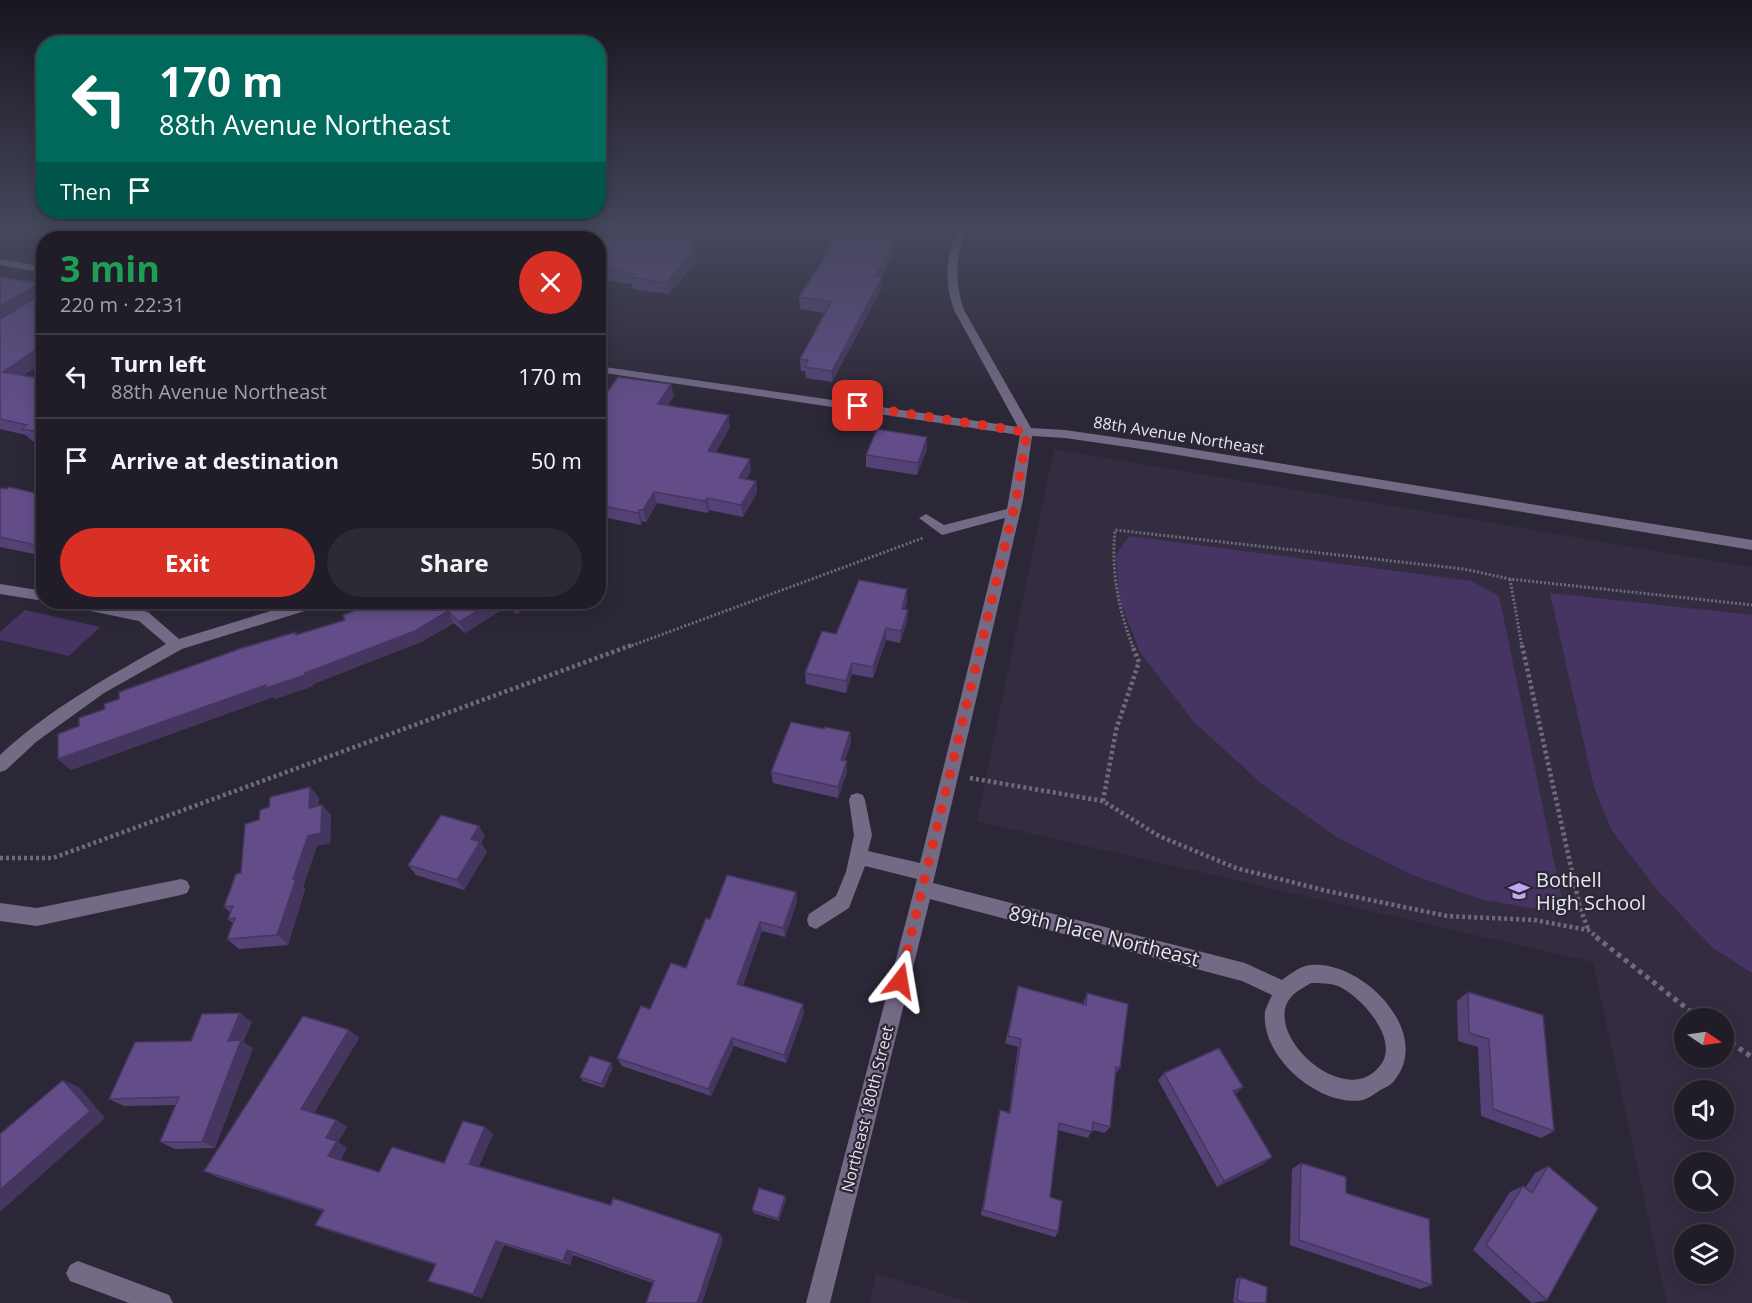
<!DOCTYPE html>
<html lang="en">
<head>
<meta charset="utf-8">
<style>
	body { margin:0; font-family:"Open Sans",sans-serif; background:#2d2a34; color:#f1f3f6; height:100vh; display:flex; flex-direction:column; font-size:22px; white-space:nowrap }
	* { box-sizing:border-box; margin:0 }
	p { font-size:20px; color:#a2a2a8 }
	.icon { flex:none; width:33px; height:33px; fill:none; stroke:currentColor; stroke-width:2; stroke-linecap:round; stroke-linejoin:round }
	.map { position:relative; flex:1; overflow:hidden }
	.details { position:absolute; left:36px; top:231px; width:570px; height:378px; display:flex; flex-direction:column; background:#211d28; border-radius:24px; box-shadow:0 3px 15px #0003,0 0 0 2px #3e3b45 }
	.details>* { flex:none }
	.banner { position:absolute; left:36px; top:36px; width:570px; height:183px; border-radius:24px; box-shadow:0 3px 15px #0003,0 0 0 2px #3e3b45; background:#00695c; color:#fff; overflow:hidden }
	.needle { width:39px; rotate:103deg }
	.buttons { position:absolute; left:1674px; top:1008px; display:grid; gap:12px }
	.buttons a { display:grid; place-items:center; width:60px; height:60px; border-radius:50%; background:#211d28; box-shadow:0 3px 15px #0003,0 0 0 2px #3e3b45; font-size:30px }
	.pin { position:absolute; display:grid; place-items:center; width:51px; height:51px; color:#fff; margin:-26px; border-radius:12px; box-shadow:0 3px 9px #0006 }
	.me { position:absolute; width:66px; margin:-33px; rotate:14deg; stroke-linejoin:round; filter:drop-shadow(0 0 4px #0008) }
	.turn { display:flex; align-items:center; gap:21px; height:126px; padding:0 24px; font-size:27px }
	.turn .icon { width:78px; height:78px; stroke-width:2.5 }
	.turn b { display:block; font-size:42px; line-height:51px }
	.then { display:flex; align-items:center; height:57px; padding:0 24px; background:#0003; gap:12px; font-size:22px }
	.round { display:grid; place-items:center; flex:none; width:63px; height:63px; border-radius:32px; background:#2d2a34 }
	.head { display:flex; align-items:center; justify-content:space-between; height:102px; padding:0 24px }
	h1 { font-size:36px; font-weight:700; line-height:45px; color:#1e9e55 }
	.cta { display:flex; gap:12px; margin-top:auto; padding:12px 24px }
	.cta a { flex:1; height:69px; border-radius:36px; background:#d93025; color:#fff; font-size:24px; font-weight:700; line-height:69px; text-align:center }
	.cta a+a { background:#2d2a34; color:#f1f3f6 }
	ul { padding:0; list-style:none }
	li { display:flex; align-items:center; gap:18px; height:84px; padding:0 24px; border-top:2px solid #3e3b45 }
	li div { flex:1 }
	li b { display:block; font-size:22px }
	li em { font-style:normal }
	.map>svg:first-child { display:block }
</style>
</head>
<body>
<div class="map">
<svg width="1752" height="1303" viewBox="0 0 1752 1303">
	<rect width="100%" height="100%" fill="#2c2736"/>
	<path fill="#342d42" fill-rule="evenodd" d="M1054,449L1752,567V1303H1667L1593,962L977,821ZM1684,1018H1724V1058H1684ZM1684,1090H1724V1130H1684ZM1684,1162H1724V1202H1684ZM1684,1234H1724V1274H1684Z
		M876,1273L971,1303H870Z"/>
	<path fill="#463563" d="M1129,536L1471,581L1499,596L1565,914L1484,900L1410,874L1338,838L1262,784L1194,722L1140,652L1119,598L1116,555Z
		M1550,593L1752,615V973L1713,948L1658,891L1611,829L1594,787Z
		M25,610L100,627L69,656L0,640V632Z"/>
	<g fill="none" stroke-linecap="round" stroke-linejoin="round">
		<path stroke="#6f6b78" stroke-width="3" stroke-dasharray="2 2" stroke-linecap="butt" d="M1510,579L1522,647
			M628,647L923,538
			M1133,647C1118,608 1111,571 1115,530L1464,569L1510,579L1752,605"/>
		<path stroke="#6f6b78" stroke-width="4.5" stroke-dasharray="3 3" stroke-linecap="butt" d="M1522,645L1580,908L1588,929
			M970,778L1103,801L1159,836L1236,868L1327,891L1447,916L1534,920L1588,930L1598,938
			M1103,801L1116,730L1139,662L1132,645
			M0,858H53L632,645"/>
		<path stroke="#6f6b78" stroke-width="5" stroke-dasharray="4.5 4.5" stroke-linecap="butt" d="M1596,937L1699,1018
			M1724,1038L1752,1057"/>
		<path fill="#736a86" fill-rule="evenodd" d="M957,228H967C955,256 954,281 964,310L1031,428L1065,430L1148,442L1752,540V550L1148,450L1065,438L1032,436L1023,500L933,883L1245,963L1282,980C1290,974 1300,966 1310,965C1362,959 1434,1033 1394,1081C1391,1085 1384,1088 1379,1091C1374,1094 1369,1098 1363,1100C1320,1108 1260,1057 1265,1012C1266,1007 1270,1000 1272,995L1242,981L930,899L830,1303H806L917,879L865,866L849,908L816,929L809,926L807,920L809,914L836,896L846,872L854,835L849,800L851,795L857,793L863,795L865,800L872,835L868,851L920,863L1005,518L942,535L919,518L926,514L944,525L1007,509L1020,435L598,372V366L1018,427L954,310C944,281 946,256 957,228ZM1311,983C1319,983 1330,983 1338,986C1361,996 1398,1038 1382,1063C1348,1115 1258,1032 1292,996C1296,991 1305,987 1311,983Z
			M0,259L44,267V273L0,265Z
			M0,584L44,591V601L0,594Z
			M64,602H96L148,612L179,639L300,602H323L321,606L182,649L104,693L36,742L6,770L0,772V755C49,709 108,677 166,644L139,621L71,607Z
			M181,879L187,881L190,887L187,893L181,895L37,926L0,921V903L37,908Z
			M78,1261L169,1295L173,1303H129L70,1281L66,1273L70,1265Z"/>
	</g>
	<path fill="#544276" d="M535,228H705L704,234H701L695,262L669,294L633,289L632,284L598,279V238H533L531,233Z
		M839,228H899V241L882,277V288L832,382L806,378L805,371H801L800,359L825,313L800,309L799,297L827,254V248Z
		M0,277L44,284V362L23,375L44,379V443L32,441L26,435L0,429Z
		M674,396L667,406L730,427L716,452L751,471L746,479L756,481L757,493L743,517L709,510L708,513L657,503L646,522L642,521L641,525L598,516V405Z
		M927,449L917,475L866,467V455Z
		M0,488L44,495V556L0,547Z
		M907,589V601L905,609L907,621L900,643L886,640L873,678L852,674L846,693L806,684L805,673L836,634Z
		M376,602H539L534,606L529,605L517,614L506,607L465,633L454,623L421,642L313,684V686L275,699L273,697L71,770L58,759L79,726L105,709L298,634L345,620Z
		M824,729L850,732L851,743L845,760L847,761V772L838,798L773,783L771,772Z
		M310,787L319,798L318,806L322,805L331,815L330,843L317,846L303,887L305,889L288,945L239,949L227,939L233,923L228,919L230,912L224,907L241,873L269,807Z
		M485,836L481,843L487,852L464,890L416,875L408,865Z
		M796,892L797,902L785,937L762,931L743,985L804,1013L786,1063L734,1046L711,1096L622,1066L617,1058L650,1009L686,968L710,919Z
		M1018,986L1083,1004L1087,993L1120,1068L1115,1075L1110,1127L1105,1133L1092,1130L1088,1138L1058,1130L1050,1197L1058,1232L1055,1237L981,1215L998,1117L1000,1110L1009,1112L1018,1047L1005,1043Z
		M1468,992L1554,1131L1541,1138L1481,1116L1478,1047L1458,1041L1457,1001Z
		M252,1022L243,1042L253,1048L215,1148L175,1149L160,1142L176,1105L124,1106L109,1099L191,1041Z
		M349,1030L359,1038L314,1113L336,1120L347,1127L338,1142L347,1148L340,1160L379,1172L444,1163L493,1134L479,1166L611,1205L720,1234L723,1239L702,1303H646L653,1283L573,1255L570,1265L504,1245L482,1298L428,1281L435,1265L327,1230L315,1225L323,1211L217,1177L204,1171Z
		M613,1067L604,1088L583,1081L580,1077Z
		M1164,1073L1236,1094L1235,1095L1264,1164L1217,1187L1158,1080Z
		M1301,1163L1346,1193L1432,1285L1420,1289L1290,1245L1292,1169Z
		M1548,1166L1547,1300L1532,1303L1473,1250L1510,1192L1523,1186L1525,1188L1535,1173Z
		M785,1196L786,1199L779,1221L754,1213L752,1210Z
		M1240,1277L1266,1303H1236L1233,1302L1236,1279Z"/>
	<path fill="#453660" d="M698,228H700L701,234L695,262L669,294L667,283Z
		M896,228H899L898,232L899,230V241L882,277V288L832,382V371L876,276Z
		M35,286L43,297L0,323V306Z
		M44,344V362L12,383L3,372Z
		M671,384L674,396L661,416L658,404Z
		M729,415L730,427L710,463L708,451Z
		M927,437V449L917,475L918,463Z
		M750,459L751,471L740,489L739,478Z
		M756,481L757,493L743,517L741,505Z
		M654,492L657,503L646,522L643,510Z
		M707,498L709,510L708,513L705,501Z
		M639,510L642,521L641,525L638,513Z
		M907,589V601L902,620V609Z
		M492,602H504L506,607L465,633L459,622Z
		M514,602H528L529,605L517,614L513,603Z
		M532,602H539L534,606Z
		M908,610L907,621L900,643L901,631Z
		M448,611L454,623L421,642L313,684V686L275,699L273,697L71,770L58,759L266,685L305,673Z
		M886,628V640L873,678V667Z
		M852,663V674L846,693V681Z
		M850,732L851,743L841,770V760Z
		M847,761V772L838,798V787Z
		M310,787L319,798L318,819L309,808Z
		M322,805L331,815L330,843L317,846L303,887L305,889L288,945L277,935L293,879L308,836Z
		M479,826L485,836L481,843L487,852L464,890L457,880L471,839Z
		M796,892L797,902L785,937L783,928Z
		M760,922L762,931L740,992L737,984Z
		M803,1004L804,1013L786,1063L784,1055Z
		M240,1013L252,1022L243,1042L253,1048L215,1148L202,1142L228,1041Z
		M349,1030L359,1038L312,1116L301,1109Z
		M732,1038L734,1046L711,1096L708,1089Z
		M611,1063L613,1067L604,1088L601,1084Z
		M63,1080L79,1087L105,1118L0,1212V1190Z
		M1243,1087L1236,1094L1226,1099L1233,1091Z
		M336,1120L347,1127L338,1142L347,1148L339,1163L328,1156L326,1138Z
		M485,1127L493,1134L477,1170L469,1164Z
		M1272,1157L1264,1164L1217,1187L1224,1181Z
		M785,1196L786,1199L779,1221L778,1219Z
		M720,1234L723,1239L702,1303H697Z
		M496,1241L504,1245L482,1298L473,1294Z
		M567,1250L573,1255L570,1265L563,1261Z"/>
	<path fill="#624d89" stroke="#453660" stroke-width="1.5" d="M535,228H698L693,251L667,283L630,277L634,274L598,268V252L604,246L598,245V238H576L531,233Z
		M839,228H896L895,229L899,230L876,276L882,277L832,371L805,367L808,360L800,359L831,302L799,297L831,248H827Z
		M0,277L44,284V344L3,372L44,379V433L22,429L27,425L0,419V319L37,297L38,286H35L0,306Z
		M618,377L671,384L658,404L729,415L708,451L750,459L739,478L756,481L741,505L707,498L705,501L654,492L643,510H639L638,513L598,505V405Z
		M877,429L927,437L918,463L866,455Z
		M9,487L44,495V547L0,537V488L7,489Z
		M859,580L907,589L902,609L908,610L901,631L886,628L873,667L852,663L846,681L805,673L822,631L836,634Z
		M376,602H492L459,622L448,611L415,631L305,673V675L266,688V685L58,759V734L79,726V718L105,709L104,704L119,699V692L242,648L296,632V635L345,620L343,615Z
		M791,722L824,729L825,727L850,732L841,760L847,761L838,787L771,772Z
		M310,787L309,808L322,805L321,833L308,836L293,879H296L277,935L227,939L235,918L228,919L233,906L224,907L236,874L241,873L245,824L259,820L260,810L269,807L270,797Z
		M441,815L479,826L471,839L480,842L457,880L408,865Z
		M727,875L796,892L783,928L760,922L737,984L803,1004L784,1055L732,1038L708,1089L617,1058L641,1006L650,1009L671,963L686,968L706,918L710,919Z
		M1018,986L1086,1005L1087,993L1128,1004L1120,1068L1116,1067L1110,1127L1093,1122L1092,1132L1059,1123L1050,1197L1062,1201L1058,1232L983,1210L1000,1110L1010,1113L1021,1039L1008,1036Z
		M1468,992L1543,1015L1554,1131L1493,1109L1489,1039L1469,1033Z
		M240,1013L228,1041L241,1040L202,1142H160L179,1097L109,1099L135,1042L191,1041L202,1014Z
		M303,1016L349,1030L301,1109L336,1120L326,1138L337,1141L328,1156L379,1172L392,1147L444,1163L463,1121L485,1127L469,1164L611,1205L613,1198L720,1234L697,1303H646L654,1281L567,1250L563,1261L496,1241L473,1294L428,1281L436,1264L315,1225L324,1210L204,1171Z
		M1219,1048L1243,1087L1233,1091L1272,1157L1224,1181L1164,1073Z
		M590,1056L611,1063L601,1084L580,1077Z
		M63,1080L90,1111L0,1190V1134Z
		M1301,1163L1346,1177V1193L1429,1219L1432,1285L1299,1240Z
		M1548,1166L1598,1208L1547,1300L1486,1245L1523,1186L1532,1193Z
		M759,1188L785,1196L778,1219L752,1210Z
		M1240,1277L1267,1287L1266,1303H1244L1237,1300Z"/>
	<linearGradient id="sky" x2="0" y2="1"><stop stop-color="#18151e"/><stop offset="0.56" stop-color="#45475d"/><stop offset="1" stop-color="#45475d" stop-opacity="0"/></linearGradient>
	<rect width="1752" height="410" fill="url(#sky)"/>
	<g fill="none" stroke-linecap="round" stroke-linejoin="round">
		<path stroke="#d93025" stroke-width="10" stroke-dasharray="0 18" d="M858,406L1027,432L1016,500L900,981"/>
	</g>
	<defs>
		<g id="school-bare" transform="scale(1.62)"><path d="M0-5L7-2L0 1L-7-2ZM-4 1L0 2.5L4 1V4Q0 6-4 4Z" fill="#c1a8f3" stroke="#2c2736" stroke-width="2.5" paint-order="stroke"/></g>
	</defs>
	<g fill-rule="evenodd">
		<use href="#school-bare" x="1519" y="891"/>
	</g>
	<g text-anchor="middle" stroke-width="4.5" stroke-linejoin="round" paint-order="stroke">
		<g font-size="16" fill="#e7e4ee" stroke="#2c2736">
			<text transform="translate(1179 435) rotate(9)" y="6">88th Avenue Northeast</text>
			<text transform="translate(867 1109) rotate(-76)" y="6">Northeast 180th Street</text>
		</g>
		<g font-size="20" fill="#e7e4ee" stroke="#2c2736" text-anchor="start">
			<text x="1536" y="887">Bothell<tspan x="1536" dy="23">High School</tspan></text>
		</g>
		<g font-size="20" fill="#e7e4ee" stroke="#2c2736">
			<text transform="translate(1104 936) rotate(14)" y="7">89th Place Northeast</text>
		</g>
	</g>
</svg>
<div class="buttons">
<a><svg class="needle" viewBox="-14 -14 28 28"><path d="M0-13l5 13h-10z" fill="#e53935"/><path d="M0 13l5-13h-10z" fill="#a2a2a8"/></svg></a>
<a><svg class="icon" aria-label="sound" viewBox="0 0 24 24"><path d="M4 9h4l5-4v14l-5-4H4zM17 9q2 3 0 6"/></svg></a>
<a><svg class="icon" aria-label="search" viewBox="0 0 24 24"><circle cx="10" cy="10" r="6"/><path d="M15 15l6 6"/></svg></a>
<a><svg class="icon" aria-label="layers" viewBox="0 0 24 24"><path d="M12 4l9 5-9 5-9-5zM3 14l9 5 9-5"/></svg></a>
</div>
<div class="pin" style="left:858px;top:406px;background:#d93025"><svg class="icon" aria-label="arrive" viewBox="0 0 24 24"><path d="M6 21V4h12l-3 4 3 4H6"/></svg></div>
<svg class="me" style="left:900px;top:981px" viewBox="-20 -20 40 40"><path d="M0-17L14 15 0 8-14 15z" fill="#d93025" stroke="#fff" stroke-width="4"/></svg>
<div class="banner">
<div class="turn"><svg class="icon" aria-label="left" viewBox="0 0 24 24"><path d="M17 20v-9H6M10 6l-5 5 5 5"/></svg><div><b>170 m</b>88th Avenue Northeast</div></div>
<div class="then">Then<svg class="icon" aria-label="arrive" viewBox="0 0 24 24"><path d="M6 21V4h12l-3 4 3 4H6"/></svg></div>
</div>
<section class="details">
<div class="head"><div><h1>3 min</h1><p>220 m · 22:31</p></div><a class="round" style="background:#d93025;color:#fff"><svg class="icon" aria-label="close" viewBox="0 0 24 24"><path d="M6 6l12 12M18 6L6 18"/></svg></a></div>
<ul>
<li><svg class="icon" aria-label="left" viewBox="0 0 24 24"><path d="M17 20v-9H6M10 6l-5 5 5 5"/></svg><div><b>Turn left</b><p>88th Avenue Northeast</p></div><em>170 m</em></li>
<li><svg class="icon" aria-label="arrive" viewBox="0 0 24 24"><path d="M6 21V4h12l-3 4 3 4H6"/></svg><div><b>Arrive at destination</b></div><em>50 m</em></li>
</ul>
<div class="cta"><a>Exit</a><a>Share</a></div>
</section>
</div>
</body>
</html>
